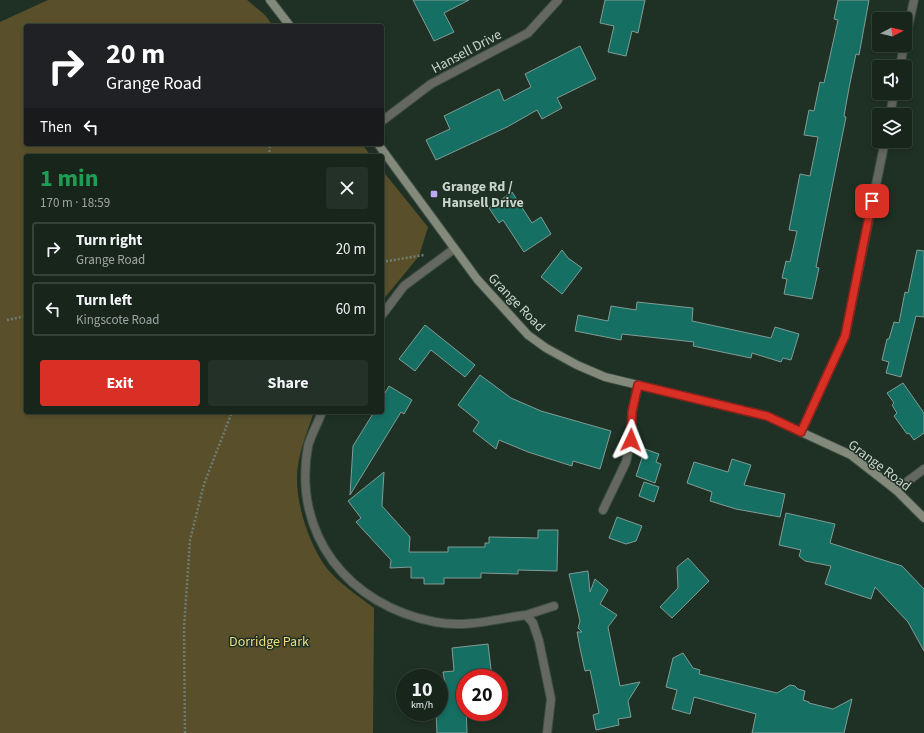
<!DOCTYPE html>
<html lang="en">
<head>
<meta charset="utf-8">
<style>
	body { margin:0; font-family:"Source Sans 3",sans-serif; background:#243128; color:#f1f3f6; height:100vh; display:flex; flex-direction:column; font-size:15px; white-space:nowrap }
	* { box-sizing:border-box; margin:0 }
	p { font-size:13px; color:#9ea5a3 }
	.icon { flex:none; width:22px; height:22px; fill:none; stroke:currentColor; stroke-width:2; stroke-linecap:round; stroke-linejoin:round }
	.map { position:relative; flex:1; overflow:hidden }
	.side { position:absolute; left:24px; top:154px; width:360px; height:260px; display:flex; flex-direction:column; background:#17251b; border-radius:4px; box-shadow:0 2px 6px #0003,0 0 0 1px #36423a }
	.side>* { flex:none }
	.banner { position:absolute; left:24px; top:24px; width:360px; height:122px; border-radius:4px; box-shadow:0 2px 6px #0003,0 0 0 1px #36423a; background:#202124; color:#fff; overflow:hidden }
	.needle { width:26px; rotate:83deg }
	.buttons { position:absolute; left:872px; top:12px; display:grid; gap:8px }
	.buttons a { display:grid; place-items:center; width:40px; height:40px; border-radius:4px; background:#17251b; box-shadow:0 2px 6px #0003,0 0 0 1px #36423a; font-size:20px }
	.speed { position:absolute; left:396px; top:669px; display:flex; gap:8px; font-size:20px; font-weight:700; text-align:center }
	.speed>* { display:grid; place-content:center; width:52px; height:52px; border-radius:50%; background:#17251b; box-shadow:0 2px 6px #0003,0 0 0 1px #36423a; line-height:1 }
	.speed small { font-size:10px; font-weight:400 }
	.speed .limit { border:6px solid #d22; background:#fff; color:#111 }
	.pin { position:absolute; display:grid; place-items:center; width:34px; height:34px; color:#fff; margin:-17px; border-radius:8px; box-shadow:0 2px 6px #0006 }
	.me { position:absolute; width:44px; margin:-22px; rotate:2deg; stroke-linejoin:round; filter:drop-shadow(0 0 3px #0008) }
	.turn { display:flex; align-items:center; gap:14px; height:84px; padding:0 16px; font-size:18px }
	.turn .icon { width:52px; height:52px; stroke-width:2.5 }
	.turn b { display:block; font-size:28px; line-height:34px }
	.then { display:flex; align-items:center; height:38px; padding:0 16px; background:#0003; gap:8px; font-size:15px }
	.round { display:grid; place-items:center; flex:none; width:42px; height:42px; border-radius:4px; background:#243128 }
	.head { display:flex; align-items:center; justify-content:space-between; height:68px; padding:0 16px }
	h1 { font-size:24px; font-weight:700; line-height:30px; color:#1e9e55 }
	.button { display:flex; gap:8px; margin-top:auto; padding:8px 16px }
	.button a { flex:1; height:46px; border-radius:4px; background:#d93025; color:#fff; font-size:16px; font-weight:700; line-height:46px; text-align:center }
	.button a+a { background:#243128; color:#f1f3f6 }
	ul { padding:0; list-style:none }
	li { display:flex; align-items:center; gap:12px; height:54px; margin:0 8px 6px; padding:0 8px; border:2px solid #36423a; border-radius:4px }
	li div { flex:1 }
	li b { display:block; font-size:15px }
	li em { font-style:normal }
	.map>svg:first-child { display:block }
</style>
</head>
<body>
<div class="map">
<svg width="924" height="733" viewBox="0 0 924 733">
	<rect width="100%" height="100%" fill="#1f3124"/>
	<path fill="#59502b" d="M48,0H247L265,15L273,26H26V144H362L371,156H26V412H314C308,429 301,447 298,465C293,496 307,540 325,566C338,583 357,595 374,608L373,733H0V22Z
		M382,170L428,227L419,256L382,301Z"/>
	<path fill="#166f63" stroke="#809c96" d="M413,0H469L444,13L454,32L434,41Z
		M605,0H645L638,33L632,31L626,56L608,52L614,26L600,23Z
		M838,0H869L859,55L856,54L849,88L844,116L846,117L816,267L819,268L812,299L784,294L787,279L782,278L786,261L790,262L797,231L789,230L800,174L810,176L818,137L804,135L809,110L814,111L820,82L824,83L838,20L834,19Z
		M580,46L596,79L557,98L562,108L542,119L537,110L507,127L436,160L426,140L450,129L444,116L499,89L504,101L531,87L525,74Z
		M512,192L532,223L541,217L551,234L524,252L503,220L499,223L489,208Z
		M562,250L568,258L582,268L562,294L541,277Z
		M917,250L924,251V317L916,316L901,377L886,373L889,362L882,360L887,339H889L894,322L899,323L905,292L908,293Z
		M637,302L693,308L692,321L771,338L775,327L799,334L791,360L783,358L781,362L752,353L751,358L693,346L694,342L622,334L621,340L575,331L578,315L608,321L611,306L636,310Z
		M425,325L475,365L465,377L431,350L415,371L399,359Z
		M480,375L511,398L541,411L611,431L600,469L573,461L572,466L528,452L499,440L496,449L473,431L479,422L458,405Z
		M903,383L924,413V433L914,440L909,433L907,434L894,416L897,413L892,405L894,403L887,393Z
		M389,386L412,400L404,414L401,412L350,495L353,446L374,412H382V398Z
		M645,449L659,454L656,462L661,464L655,483L636,476Z
		M732,459L751,465L744,485L785,494L780,517L736,509L710,501L712,492L687,483L694,462L728,472Z
		M384,472L382,506L410,537L409,552H448V547H485V543H489V537L538,538V530H558L557,571L518,570V574L481,573V578H444V584H424V578H411V567L390,568L391,560L356,522L361,518L348,501Z
		M644,482L659,487L654,502L639,496Z
		M786,513L835,524L830,543L902,566L924,589V651L908,622L875,587L871,599L825,584L831,566L805,561L799,556L801,550L779,545Z
		M617,517L642,526L636,541L626,544L609,538Z
		M688,558L709,581L672,618L660,607L678,588L677,567Z
		M588,571L590,592L595,579L608,590L600,604L617,615L608,627L620,686L640,682L628,701L631,717L618,719L619,725L596,730L593,715L599,713L590,670L585,671L580,648L577,632H582L578,628L580,621L569,574Z
		M488,644L492,678H465L467,733H437L436,712H439V700L448,699L443,672L454,671L452,648Z
		M683,653L693,668L700,670L699,674L777,693L790,685L795,686L798,689L805,691L803,700L809,702V703L833,709L852,699L844,733H752L756,714L694,697L690,714L672,709L677,690L666,687L673,658Z"/>
	<g fill="none" stroke-linecap="round" stroke-linejoin="round">
		<g stroke="#3e4e42" stroke-width="10">
			<path id="lane" d="M603,510L626,462L631,440L632,412L638,385"/>
		</g>
		<g stroke="#3e4e42" stroke-width="10">
			<path id="street" d="M905,41L914,0
				M900,67L904,45
				M890,115L894,93
				M382,121L431,84L528,33L558,0
				M382,315L404,286L454,249
				M322,412C318,423 311,435 308,446C292,535 348,605 435,622C466,628 496,619 526,615L533,623L539,641L551,699L547,733
				M801,432L845,336L885,141
				M896,490L924,469
				M526,615L554,606"/>
		</g>
		<g stroke="#3e4e42" stroke-width="10">
			<path id="secondary" d="M270,0L290,26
				M378,144L477,279L528,335L546,348L577,365L605,377L767,416L801,432L851,455L896,490L924,518"/>
		</g>
		<path stroke="#6e7c72" stroke-width="2.5" stroke-dasharray="2 2" stroke-linecap="butt" d="M269,156L270,144
			M382,262L424,255
			M7,320L26,316
			M185,733L184,628L190,540L204,484L232,412"/>
		<use href="#lane" stroke="#64685f" stroke-width="8"/>
		<use href="#street" stroke="#64685f" stroke-width="8"/>
		<use href="#secondary" stroke="#83897b" stroke-width="8"/>
	</g>
	<g fill="none" stroke-linecap="round" stroke-linejoin="round">
		<g stroke="#8d1f18" stroke-width="10">
			<path id="route" d="M631,440L632,412L638,385L767,416L801,432L845,336L872,201"/>
		</g>
		<use href="#route" stroke="#d93025" stroke-width="7"/>
	</g>
	<rect fill="#baaaf6" stroke="#1f3124" stroke-width="1.5" x="430" y="190" width="8" height="8" rx="2"/>
	<g text-anchor="middle" stroke-width="3" stroke-linejoin="round" paint-order="stroke">
		<g font-size="14" fill="#c9d4cc" stroke="#1f3124">
			<text transform="translate(466 51) rotate(-28)" y="5">Hansell Drive</text>
			<text transform="translate(517 302) rotate(46)" y="5">Grange Road</text>
			<text transform="translate(880 465) rotate(37)" y="5">Grange Road</text>
		</g>
		<g font-size="14" font-weight="bold" fill="#c9d4cc" stroke="#1f3124" text-anchor="start">
			<text x="442" y="191">Grange Rd /<tspan x="442" dy="16">Hansell Drive</tspan></text>
		</g>
		<g font-size="14" fill="#f0db82" stroke="#1f3124">
			<text x="269" y="646">Dorridge Park</text>
		</g>
	</g>
</svg>
<div class="buttons">
<a><svg class="needle" viewBox="-14 -14 28 28"><path d="M0-13l5 13h-10z" fill="#e53935"/><path d="M0 13l5-13h-10z" fill="#9ea5a3"/></svg></a>
<a><svg class="icon" aria-label="sound" viewBox="0 0 24 24"><path d="M4 9h4l5-4v14l-5-4H4zM17 9q2 3 0 6"/></svg></a>
<a><svg class="icon" aria-label="layers" viewBox="0 0 24 24"><path d="M12 4l9 5-9 5-9-5zM3 14l9 5 9-5"/></svg></a>
</div>
<div class="speed"><div>10<small>km/h</small></div><div class="limit">20</div></div>
<div class="pin" style="left:872px;top:201px;background:#d93025"><svg class="icon" aria-label="arrive" viewBox="0 0 24 24"><path d="M6 21V4h12l-3 4 3 4H6"/></svg></div>
<svg class="me" style="left:631px;top:440px" viewBox="-20 -20 40 40"><path d="M0-17L14 15 0 8-14 15z" fill="#d93025" stroke="#fff" stroke-width="4"/></svg>
<div class="banner">
<div class="turn"><svg class="icon" aria-label="right" viewBox="0 0 24 24"><path d="M7 20v-9h11M14 6l5 5-5 5"/></svg><div><b>20 m</b>Grange Road</div></div>
<div class="then">Then<svg class="icon" aria-label="left" viewBox="0 0 24 24"><path d="M17 20v-9H6M10 6l-5 5 5 5"/></svg></div>
</div>
<section class="side">
<div class="head"><div><h1>1 min</h1><p>170 m · 18:59</p></div><a class="round"><svg class="icon" aria-label="close" viewBox="0 0 24 24"><path d="M6 6l12 12M18 6L6 18"/></svg></a></div>
<ul>
<li><svg class="icon" aria-label="right" viewBox="0 0 24 24"><path d="M7 20v-9h11M14 6l5 5-5 5"/></svg><div><b>Turn right</b><p>Grange Road</p></div><em>20 m</em></li>
<li><svg class="icon" aria-label="left" viewBox="0 0 24 24"><path d="M17 20v-9H6M10 6l-5 5 5 5"/></svg><div><b>Turn left</b><p>Kingscote Road</p></div><em>60 m</em></li>
</ul>
<div class="button"><a>Exit</a><a>Share</a></div>
</section>
</div>
</body>
</html>
